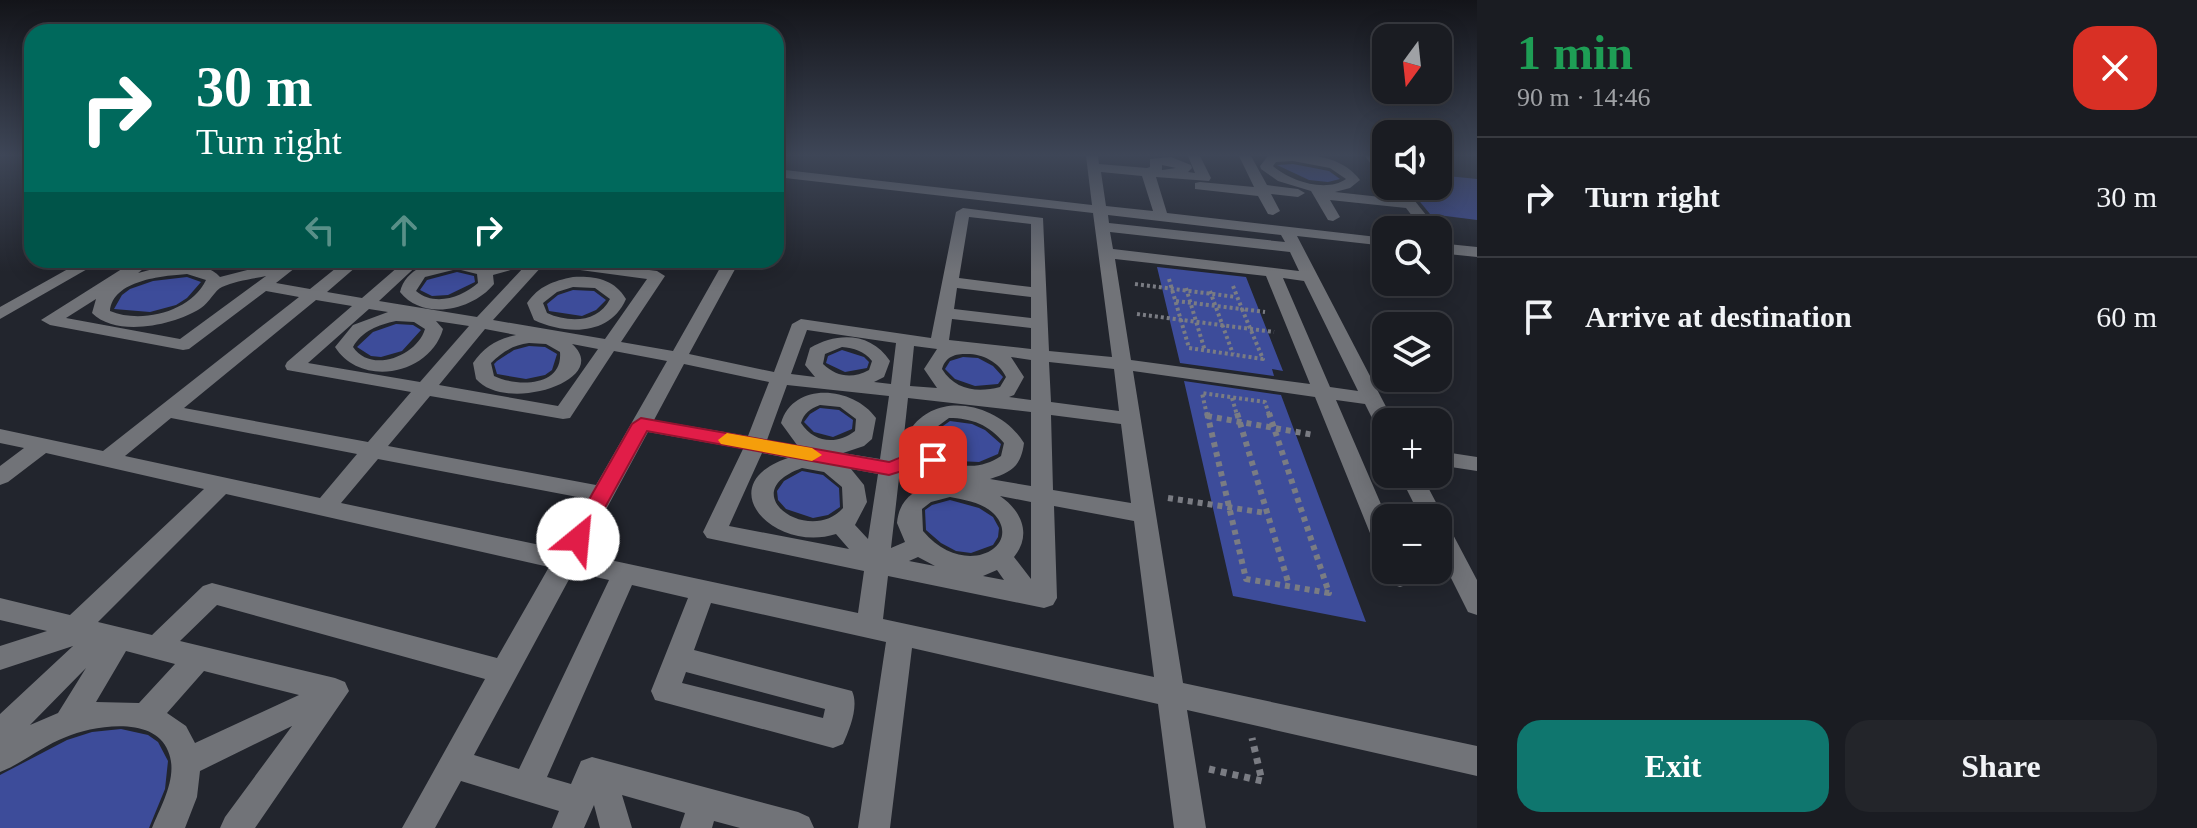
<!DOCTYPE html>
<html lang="en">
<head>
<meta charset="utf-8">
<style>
	body { margin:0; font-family:Georgia,serif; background:#23252a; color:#f1f3f6; height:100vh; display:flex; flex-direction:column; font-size:30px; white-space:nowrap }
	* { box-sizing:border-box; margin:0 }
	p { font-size:26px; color:#9fa1a5 }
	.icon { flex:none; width:44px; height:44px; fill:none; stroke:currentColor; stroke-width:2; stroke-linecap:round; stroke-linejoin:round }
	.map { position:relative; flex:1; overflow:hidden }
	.sheet { display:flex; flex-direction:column; background:#1a1c22; width:720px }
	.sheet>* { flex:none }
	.banner { position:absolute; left:24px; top:24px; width:760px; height:244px; border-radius:24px; box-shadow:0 4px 20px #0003,0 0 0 2px #383a40; background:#00695c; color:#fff; overflow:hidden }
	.needle { width:52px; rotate:195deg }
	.tools { position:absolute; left:1372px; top:24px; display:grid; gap:16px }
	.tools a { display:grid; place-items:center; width:80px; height:80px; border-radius:16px; background:#1a1c22; box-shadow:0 4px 20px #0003,0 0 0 2px #383a40; font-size:40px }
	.pin { position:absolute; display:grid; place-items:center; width:68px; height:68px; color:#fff; margin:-34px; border-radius:16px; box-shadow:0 4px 12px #0006 }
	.me { position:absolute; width:88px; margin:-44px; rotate:28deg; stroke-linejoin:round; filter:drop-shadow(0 0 6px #0008) }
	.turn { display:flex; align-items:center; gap:28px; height:168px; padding:0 40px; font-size:36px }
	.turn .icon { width:104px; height:104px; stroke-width:2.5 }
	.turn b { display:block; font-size:56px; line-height:68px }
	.lanes { display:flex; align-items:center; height:76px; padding:0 40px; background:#0003; justify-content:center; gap:40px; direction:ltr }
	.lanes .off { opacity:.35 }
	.round { display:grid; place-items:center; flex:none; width:84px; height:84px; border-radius:24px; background:#23252a }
	.headline { display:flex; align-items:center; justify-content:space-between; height:136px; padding:0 40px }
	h1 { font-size:48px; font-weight:700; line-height:60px; color:#1e9e55 }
	.button { display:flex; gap:16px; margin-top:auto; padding:16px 40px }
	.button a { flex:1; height:92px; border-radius:24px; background:#0f766e; color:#fff; font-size:32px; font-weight:700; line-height:92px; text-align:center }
	.button a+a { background:#23252a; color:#f1f3f6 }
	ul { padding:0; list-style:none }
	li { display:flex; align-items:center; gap:24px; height:120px; padding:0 40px; border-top:2px solid #383a40 }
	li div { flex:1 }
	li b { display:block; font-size:30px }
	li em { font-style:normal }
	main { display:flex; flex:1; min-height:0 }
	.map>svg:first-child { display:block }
</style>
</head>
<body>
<main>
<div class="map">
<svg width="1477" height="828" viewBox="0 0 1477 828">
	<rect width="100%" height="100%" fill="#22252d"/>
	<path fill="#3d4c9a" d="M1293,164L1329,171L1340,179L1328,182L1309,180L1277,165Z
		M1438,175L1477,179V220L1430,214L1407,186H1438Z
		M1157,267L1246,277L1283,371L1272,369L1274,376L1180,363Z
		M457,272L474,276L475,282L448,295L432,296L420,290L427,280Z
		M187,277L201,282L187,298L176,305L150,312L114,309L122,295L130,289L153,281Z
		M573,290L594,291L606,300L596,310L582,316L549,311L547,304L558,295Z
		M396,324L413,325L421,330L402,351L381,357L371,356L357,347L373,332Z
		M529,346L545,347L557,354L552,370L545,375L526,379L497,374L494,364L497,361L514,350Z
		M842,350L864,357L869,362L867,368L845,372L826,363L828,356Z
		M963,357L978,358L993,366L1003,377L998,384L975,386L955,379L945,369L950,361Z
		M1184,381L1281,395L1366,622L1233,596Z
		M820,408L839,410L853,420L852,429L833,437L814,432L804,422L810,414Z
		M950,421L972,424L985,430L1001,444L998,454L979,462L958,461L949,457L942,451L933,433Z
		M802,471L823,475L839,488L840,507L828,515L813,518L786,509L778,500L777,491L784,481Z
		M950,500L979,508L993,517L999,528L998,537L993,545L971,553L956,551L941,543L926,530L925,510L932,505Z
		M121,729L148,735L158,742L168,761L165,789L149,828H0V775L67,740L92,732Z"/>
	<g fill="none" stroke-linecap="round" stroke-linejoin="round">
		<path stroke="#7a7c83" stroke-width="4" stroke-dasharray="3 3" stroke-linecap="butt" d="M1169,279L1189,348L1263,359L1242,309L1265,312
			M1135,284L1236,297
			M1233,286L1242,309
			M1186,288L1205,351
			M1210,291L1233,354
			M1176,301L1241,309
			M1137,314L1274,332
			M1232,398L1237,415
			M1207,415L1202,393L1265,402L1269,415"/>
		<path stroke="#7a7c83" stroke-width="6" stroke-dasharray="5 5" stroke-linecap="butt" d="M1207,413L1246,579L1329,593L1269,413
			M1237,413L1289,585
			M1207,416L1314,435
			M1168,498L1266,513"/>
		<path stroke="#7a7c83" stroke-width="7" stroke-dasharray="6 6" stroke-linecap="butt" d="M1209,769L1262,781L1252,738"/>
		<path fill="#717378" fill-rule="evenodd" d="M1086,156H1098L1099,164L1147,168L1150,167V159L1171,157L1191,165L1192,168L1188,172L1195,173L1188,156H1200L1211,178L1209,181L1156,177L1167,213L1386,238V246L1297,236L1394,422H1386V434L1379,432L1365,404L1336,400L1387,518L1386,552L1378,549L1374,543L1315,397L1133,371L1183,683L1477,746V776L1187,710L1206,828H1174L1158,704L912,648L890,828H858L886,642L711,603L694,650L852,691C859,706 850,728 843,744L833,748L655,700L651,691L688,598L632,585L547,777L571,784L581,761L592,757L798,812L809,817L814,828H740L714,821L712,828H680L685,813L622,795L632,828H600L594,805L584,828H552L559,811L461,781L435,828H402L485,679L217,605L180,641L335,678L345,682L349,691L255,828H220L225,817L292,726L200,771L197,797L185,828H152C161,805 179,776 168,751C154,715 92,726 66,737C42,746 23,763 0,772V714L73,646L0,670V646L47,631L0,620V598L70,615L204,489L46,453L8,482L0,485V466L24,448L0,443V429L103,451L299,297L266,291L189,349L183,350L50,325L41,320L136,260H155L138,273C161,266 202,256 220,277L287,260H305L276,283L310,289L346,260H364L327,292L362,298L406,260H423L379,301L477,317L525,266L493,275L494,284C472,311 423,321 400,292C406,267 436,258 460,260C470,261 482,266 490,266C499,265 506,260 515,260C563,258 609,265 657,271L665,276L621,342L673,351L720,268L697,265L689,260H740L689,354L774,372L792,324L801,319L931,338L956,212L963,208L1043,218L1049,351L1112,357L1093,213L776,177V169L1092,205ZM1162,165L1176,168L1162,170ZM1101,172L1142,176L1153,211L1106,206ZM1108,215L1281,235L1285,242L1109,223ZM969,217L1031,224V287L959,278ZM1110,232L1290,252L1299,271L1113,249ZM1115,259L1266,276L1310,384L1131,360ZM543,265L647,279L605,339L493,320ZM457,269L477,274L478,283C462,297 435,307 416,291L425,277ZM187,274L206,280C191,312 141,324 110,311C113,280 162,276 187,274ZM266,276L180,339L66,318L96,299L92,313C117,338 175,325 201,308C209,303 215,290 222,287C235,281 252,279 266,276ZM1283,278L1304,281L1358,391L1330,387ZM957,288L1031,297V318L954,309ZM316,300L352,306L287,362L285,366L287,370L411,392L368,442L184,408ZM369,309L388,312L353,325L335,347C361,388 430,375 443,329L436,321L469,326L420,382L308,363ZM952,319L1031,328V349L949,340ZM396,321L414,322L425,329C417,356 371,374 353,347C362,331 378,325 396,321ZM485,329L516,335C497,339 484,347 473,363L476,379C506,414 613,380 572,344L598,349L558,406L439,385ZM807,330L896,343L891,384L874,382L884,377L890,361C871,332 837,332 810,348L805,365L815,377L791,374ZM529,343L546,344L560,352C563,387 517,387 494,376L491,363C502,352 513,345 529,343ZM914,346L937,349L924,369L937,388L910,386ZM842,347C854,348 864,351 872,361L869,370C852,379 837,377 823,364L825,354ZM614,351L667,361L596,485L388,446L430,396L563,419L570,418ZM967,354C983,354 999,362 1006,377L1000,387C977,393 955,390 942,369C946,356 955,354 967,354ZM1011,357L1031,360V400L1009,397L1014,395L1024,377ZM1049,362L1114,369L1119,411L1051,402ZM684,364L769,382L748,436L654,420ZM787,385L889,396L880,459L843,453L864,446L872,439L876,418C854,387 794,380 781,423L797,445L767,440ZM908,398L1031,412V486L990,479C1012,472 1021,466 1024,443C1001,405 938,388 910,430L912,445L929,468L901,463ZM820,405L840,407L856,419L855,431C837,445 814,443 801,423C804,413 810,409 820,405ZM1051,415L1121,424L1131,503L1053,490ZM171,418L357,454L320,498L125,456ZM949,418C972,418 989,425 1004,443L1001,456C974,475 935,466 930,432ZM648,432L743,449L703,532L707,538L864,571L858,613L582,554ZM762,453L788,458C708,485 775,554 836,534L849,549L729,526ZM378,459L588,499L559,549L341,503ZM802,468L824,472L842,487L843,508C810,546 732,493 802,468ZM851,469L878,474L868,539L855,525L867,502L864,485ZM899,478L934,484C913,490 899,500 897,523L905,542L891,548ZM226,494L549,567L497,658L212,583L203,586L152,635L98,622ZM1000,496L1031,502V579L1014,557C1032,535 1022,511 1000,496ZM950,497C966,500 984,503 995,515C1023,547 964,580 923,531L922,509L931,502ZM1054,506L1134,521L1154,677L883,619L888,576L1044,608L1053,605L1057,598ZM918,557L935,566L909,561ZM997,570L1004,580L983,576ZM573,572L609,580L519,769L474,755ZM126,651L175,664L139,703L96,702ZM86,668L58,713L30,725ZM204,671L299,695L195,743L186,726L167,713ZM686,672L825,709L823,718L682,683Z
			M1239,156H1251L1267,185L1298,189L1305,193L1298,197L1271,194L1280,211L1273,215L1268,214L1258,196L1195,189V183L1200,182L1254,187Z
			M1268,156C1299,153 1339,152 1360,180L1350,188L1335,192L1399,199L1389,186H1403L1438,230H1423L1406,208L1330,200L1340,217L1333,221L1328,220L1311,191L1278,181L1261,169L1260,166ZM1293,161L1330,168L1346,179C1326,193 1290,181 1273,166L1276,162Z
			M1365,156H1377L1386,166V178L1381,177Z
			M1438,243L1477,247V257L1438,253Z
			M84,260H103L0,319V307Z
			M573,277C595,276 614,279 626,299C610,336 566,335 534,320L527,303C539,286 553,281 573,277ZM573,287L595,288L610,299C598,323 569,323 547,313L543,303L557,292Z
			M1438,451L1477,457V471L1438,465Z
			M1399,474H1421L1477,580V615L1468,612L1438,552V518H1421Z
			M1386,568V570H1409L1412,577L1409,584L1400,587L1391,584L1385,570Z"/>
	</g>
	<linearGradient id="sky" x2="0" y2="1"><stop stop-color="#131419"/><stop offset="0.57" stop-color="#3e4657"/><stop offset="1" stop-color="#3e4657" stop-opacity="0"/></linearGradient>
	<rect width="1477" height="272" fill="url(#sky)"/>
	<path fill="#e11d48" stroke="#92132f" stroke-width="2" d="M641,418L889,462C907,456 930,441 943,460L940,465L925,464L889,475L647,431L585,544H570L567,539L570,533L632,424Z"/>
	<path fill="#f59e0b" d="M727,433L812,448L822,455L812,461L721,444L718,440Z"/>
</svg>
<div class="tools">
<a><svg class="needle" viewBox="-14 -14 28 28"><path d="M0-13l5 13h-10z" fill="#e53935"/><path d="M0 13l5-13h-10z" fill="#9fa1a5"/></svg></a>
<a><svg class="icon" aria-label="sound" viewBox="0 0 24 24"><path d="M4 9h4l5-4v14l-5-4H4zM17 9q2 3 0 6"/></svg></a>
<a><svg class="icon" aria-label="search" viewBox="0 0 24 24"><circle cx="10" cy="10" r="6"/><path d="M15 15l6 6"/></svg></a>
<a><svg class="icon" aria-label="layers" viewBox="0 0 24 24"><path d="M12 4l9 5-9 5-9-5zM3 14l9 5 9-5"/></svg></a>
<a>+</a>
<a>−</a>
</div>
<div class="pin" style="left:933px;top:460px;background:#d93025"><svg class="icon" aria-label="arrive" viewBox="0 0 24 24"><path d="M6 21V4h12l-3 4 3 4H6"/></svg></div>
<svg class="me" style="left:578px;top:539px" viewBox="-20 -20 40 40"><circle r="19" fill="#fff"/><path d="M0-13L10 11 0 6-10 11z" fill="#e11d48"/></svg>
<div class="banner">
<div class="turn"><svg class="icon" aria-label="right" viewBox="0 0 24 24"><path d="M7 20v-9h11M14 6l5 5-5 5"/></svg><div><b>30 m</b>Turn right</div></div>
<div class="lanes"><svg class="icon off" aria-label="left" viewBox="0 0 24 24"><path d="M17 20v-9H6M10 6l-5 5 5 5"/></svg><svg class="icon off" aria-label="ahead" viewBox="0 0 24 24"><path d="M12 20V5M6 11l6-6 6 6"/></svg><svg class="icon" aria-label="right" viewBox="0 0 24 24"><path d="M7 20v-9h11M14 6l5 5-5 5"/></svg></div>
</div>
</div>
<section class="sheet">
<div class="headline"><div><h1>1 min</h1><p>90 m · 14:46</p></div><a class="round" style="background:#d93025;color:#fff"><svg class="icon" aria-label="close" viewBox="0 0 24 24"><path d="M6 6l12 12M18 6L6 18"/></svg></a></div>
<ul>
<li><svg class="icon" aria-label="right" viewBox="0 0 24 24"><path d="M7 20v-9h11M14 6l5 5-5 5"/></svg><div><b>Turn right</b></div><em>30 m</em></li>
<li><svg class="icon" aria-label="arrive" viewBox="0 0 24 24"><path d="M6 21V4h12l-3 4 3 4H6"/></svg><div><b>Arrive at destination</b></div><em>60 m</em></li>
</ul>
<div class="button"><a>Exit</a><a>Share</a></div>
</section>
</main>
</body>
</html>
